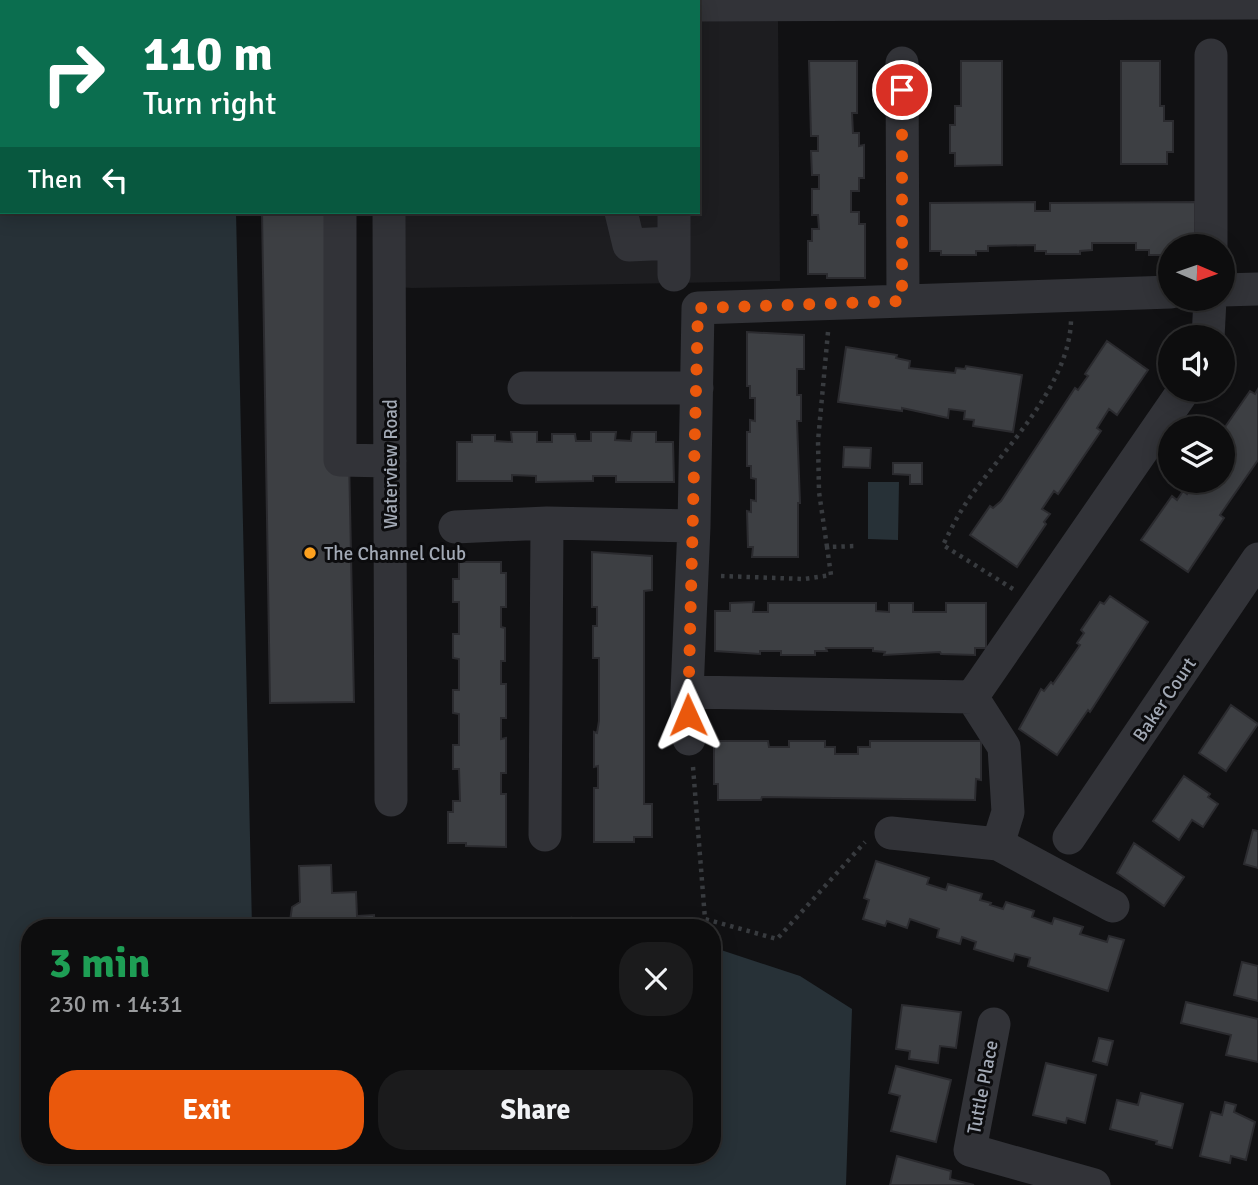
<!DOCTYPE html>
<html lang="en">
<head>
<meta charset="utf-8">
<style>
	body { margin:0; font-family:Signika,sans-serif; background:#1b1b1c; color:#f1f3f6; height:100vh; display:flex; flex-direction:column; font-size:26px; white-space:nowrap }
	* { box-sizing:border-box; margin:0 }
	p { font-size:23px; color:#9a9c9e }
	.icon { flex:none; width:38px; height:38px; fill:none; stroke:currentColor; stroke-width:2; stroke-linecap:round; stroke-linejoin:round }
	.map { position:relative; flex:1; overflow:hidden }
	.details { position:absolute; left:21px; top:919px; width:700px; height:245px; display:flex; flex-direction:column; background:#0d0d0e; border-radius:28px; box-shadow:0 4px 18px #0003,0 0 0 2px #2d2d2e }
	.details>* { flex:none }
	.top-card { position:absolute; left:0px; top:0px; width:700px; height:214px; box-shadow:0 4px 18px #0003,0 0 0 2px #2d2d2e; background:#0b6e4f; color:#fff; overflow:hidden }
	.needle { width:46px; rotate:92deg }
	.tools { position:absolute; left:1158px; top:234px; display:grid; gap:14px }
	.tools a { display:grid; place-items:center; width:77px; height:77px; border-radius:50%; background:#0d0d0e; box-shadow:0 4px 18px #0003,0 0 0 2px #2d2d2e; font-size:35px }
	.pin { position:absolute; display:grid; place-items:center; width:60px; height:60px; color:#fff; margin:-30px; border:4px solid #fff; border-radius:50%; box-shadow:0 2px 7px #0007 }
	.me { position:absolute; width:77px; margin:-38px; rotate:359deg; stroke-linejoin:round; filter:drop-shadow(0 0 5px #0008) }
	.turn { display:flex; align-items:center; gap:24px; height:147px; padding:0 28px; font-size:32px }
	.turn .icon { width:91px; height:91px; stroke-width:2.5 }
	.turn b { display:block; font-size:49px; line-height:60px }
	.then { display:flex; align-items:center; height:66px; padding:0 28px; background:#0003; gap:14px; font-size:26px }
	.round { display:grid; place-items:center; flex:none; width:74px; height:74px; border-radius:28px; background:#1b1b1c }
	.summary { display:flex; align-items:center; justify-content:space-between; height:119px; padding:0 28px }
	h1 { font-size:42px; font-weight:700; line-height:52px; color:#1e9e55 }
	.primary-button { display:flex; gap:14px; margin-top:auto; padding:14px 28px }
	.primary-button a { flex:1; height:80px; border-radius:28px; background:#ea580c; color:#fff; font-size:28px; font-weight:700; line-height:80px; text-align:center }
	.primary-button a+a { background:#1b1b1c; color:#f1f3f6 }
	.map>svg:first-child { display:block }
</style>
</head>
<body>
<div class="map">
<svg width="1258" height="1185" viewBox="0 0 1258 1185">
	<rect width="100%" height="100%" fill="#111113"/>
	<path fill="#1d1d20" d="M375,0H1258L778,20L780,281L412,288L397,287V212H698V2Z"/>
	<path fill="#273137" d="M0,0H231L2,2V212H236L252,927L30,928V1155H712V947L800,976L852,1009L846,1185H0Z
		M868,482H899L898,540L868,539Z"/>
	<path fill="#3d3f43" stroke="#2b2b2f" stroke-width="2" d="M259,0H299V2H259Z
		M809,61H857V113H852L853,133H859V146L864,145V178H859V191H851V212H859V224H865V278H827V274H808V241H812V229H819L818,215H812V189H819V175H812L811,151H818V136H811Z
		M961,61H1002V165L955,166V153H950V125H955V106H961Z
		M1121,61H1160V106H1164V121H1173V152H1167V164H1121Z
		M1035,202V211H1050V203L1195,202V247H1171V255H1149V250H1136V243H1092V250L1080,251V254H1046V251H1035V245L988,246V251H976V255H941V251H930V203Z
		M262,212H344L354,702L270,703Z
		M747,332L804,335V369H797V395H801V421H797L800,503H798V557H752L753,547H748L747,511L751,512V500L756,501V479L751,478V466H747V432H750V420L755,421V398H750V386H747Z
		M1107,341L1148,370L1117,415L1109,409L1097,428L1101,431L1058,494L1054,491L1042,509L1050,514L1044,522L1046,524L1017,567L970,535L990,506L993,508L1001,501L1075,388L1078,390L1088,376L1085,374Z
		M846,347L897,355L896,358L910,361L909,368L955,373L956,368L965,369L966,366L1022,375L1013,432L973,426L974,420L964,419L965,411L949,409L948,418L902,408V411L838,402Z
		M1258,389V460L1220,515L1224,518L1188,572L1141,540L1172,496L1177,500L1183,491L1187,494L1195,481H1223V430L1250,391L1255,394Z
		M511,432H537V442H552V434H575L576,441H591V432H616L615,440L631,441L632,432H656V442H673L674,482H616V476H593V481L536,482V476L512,475V481H457V442H472V435H495V441L512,442Z
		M844,447L871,448L870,468L843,467Z
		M893,463H922V484H910V475L893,474Z
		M592,552L652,556V590L644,591V804H652V837H634V842H594V788H598V766L594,767V732L597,733L599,721V658H593V626H597V607H592Z
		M459,562H501V573H506V607H501V627L505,628V661H501V684H506V718H501V739L506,738V773H501V794H506V847L466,846V843H448V812H453V801H460L459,769H453V745H459V714L453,713V690H459V659L453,658V634H459V602H453V579H459Z
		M1110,596L1148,622L1090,712L1088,710L1057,755L1019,729L1041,689L1044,691L1051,682L1053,684L1080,645L1077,643L1084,633L1081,630L1100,602L1104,604Z
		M754,602L753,612H768V603H876V611L889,612V603H913V612H946V603H986V648H975V655L941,654L940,652L884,655L885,652L873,651V648H826L827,651H815V655H781V651H760V654L715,651V611H730V603Z
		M1231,705L1258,724L1226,771L1199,753Z
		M714,741H768L769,747H789V741H825V747H835V754H858V747H870V741H981V780L976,779L975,800L762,797L761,800H718V784H714Z
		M1184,776L1210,794L1208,797L1218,804L1203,827L1192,820L1179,840L1153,821Z
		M1253,830L1258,831V868L1244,864Z
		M1134,843L1184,877L1164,906L1117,873Z
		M876,861L929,878L927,884L946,890L948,884L982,894L980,900L991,903L990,905L1003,909L1006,902L1034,911L1032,917L1052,924L1054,918L1083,927L1080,934L1107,942L1109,936L1124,940L1108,991L1028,966L1030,958L1015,954L1013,961L974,949L976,942L962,937L960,944L937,937L939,929L910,919L907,928L887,921L885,926L863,919L869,900L864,898Z
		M331,865L332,893L356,892L357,916L374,915L375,928H289L292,907L300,902L299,866Z
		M1242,962L1258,966V1001L1234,995Z
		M1186,1002L1258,1019V1062L1226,1055L1231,1035L1181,1023Z
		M902,1005L961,1012L956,1048L940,1046L938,1063L909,1059L910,1051L896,1049Z
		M1099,1038L1113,1041L1107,1065L1093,1061Z
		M1046,1063L1096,1075L1085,1123L1067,1118L1066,1123L1033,1115Z
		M896,1066L951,1080L936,1142L891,1131L900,1096L889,1093Z
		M1141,1093L1183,1104L1172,1148L1156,1144L1157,1141L1110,1129L1117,1100L1138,1105Z
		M1225,1102L1236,1105L1234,1112L1255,1122L1246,1160L1231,1156L1230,1163L1200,1156L1211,1112L1222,1115Z
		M897,1156L951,1171L950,1179L974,1185H890Z"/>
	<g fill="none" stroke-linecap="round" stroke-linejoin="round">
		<path stroke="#383b3f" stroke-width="4.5" stroke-dasharray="3.5 5" stroke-linecap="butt" d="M827,547L819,492L818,441L828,332
			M721,576L804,579L831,575L827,547L856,546
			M1013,589L943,545C952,527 961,509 973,493C1008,445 1069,384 1071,321
			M693,767L705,919L777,939L865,842
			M572,928L573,917"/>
		<path stroke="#323338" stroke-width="33" d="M674,2V0
			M698,5L1258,3
			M902,63L903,301
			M340,212V460L390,461
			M389,212L391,800
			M621,212L629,245L674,243
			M1211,247V55
			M674,275V212
			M1223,290L1258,289
			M1208,338L1210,299
			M524,388H697
			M455,527L547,523L694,526
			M687,692L972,697L1184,390
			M972,697L1004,747L1008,812L998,844
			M689,739L687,692L694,526L698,308L1171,292
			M891,833L998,844L1113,906
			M545,835L547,523
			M1069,838L1258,559
			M994,1024L970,1150L1094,1185"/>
	</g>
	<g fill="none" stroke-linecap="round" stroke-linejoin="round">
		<path stroke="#ea580c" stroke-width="12" stroke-dasharray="0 21.6" d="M688,715L698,308L902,301V90"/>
	</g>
	<circle fill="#fda11f" stroke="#0c0c0e" stroke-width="2.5" cx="310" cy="553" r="7"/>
	<g text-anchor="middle" stroke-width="6" stroke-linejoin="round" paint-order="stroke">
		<g font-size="19" fill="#a2a9b5" stroke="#0c0c0e">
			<text transform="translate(390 464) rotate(-90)" y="7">Waterview Road</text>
			<text transform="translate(1164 699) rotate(-56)" y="7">Baker Court</text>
			<text transform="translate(982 1087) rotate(-79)" y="7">Tuttle Place</text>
		</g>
		<g font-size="19" fill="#a2a9b5" stroke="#0c0c0e" text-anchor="start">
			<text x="324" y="560">The Channel Club</text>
		</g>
	</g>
</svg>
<div class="tools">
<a><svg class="needle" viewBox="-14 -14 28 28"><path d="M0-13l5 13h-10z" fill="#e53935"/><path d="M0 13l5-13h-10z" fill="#9a9c9e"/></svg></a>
<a><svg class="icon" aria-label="sound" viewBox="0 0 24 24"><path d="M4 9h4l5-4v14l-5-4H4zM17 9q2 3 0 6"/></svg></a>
<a><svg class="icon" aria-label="layers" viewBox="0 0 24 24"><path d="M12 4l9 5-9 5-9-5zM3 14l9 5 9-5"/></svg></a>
</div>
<div class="pin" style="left:902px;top:90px;background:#d93025"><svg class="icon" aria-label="arrive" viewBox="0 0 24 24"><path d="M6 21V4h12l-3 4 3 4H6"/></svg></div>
<svg class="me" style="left:688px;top:715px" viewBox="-20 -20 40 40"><path d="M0-17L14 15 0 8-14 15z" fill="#ea580c" stroke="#fff" stroke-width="4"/></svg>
<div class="top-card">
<div class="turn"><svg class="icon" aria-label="right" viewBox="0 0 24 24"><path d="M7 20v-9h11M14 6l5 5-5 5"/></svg><div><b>110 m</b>Turn right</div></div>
<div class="then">Then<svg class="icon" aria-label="left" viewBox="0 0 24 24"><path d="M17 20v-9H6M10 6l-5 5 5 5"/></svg></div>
</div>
<section class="details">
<div class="summary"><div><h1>3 min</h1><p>230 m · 14:31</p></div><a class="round"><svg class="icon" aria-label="close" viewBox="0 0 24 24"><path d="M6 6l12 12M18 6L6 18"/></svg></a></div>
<div class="primary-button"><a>Exit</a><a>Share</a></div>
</section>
</div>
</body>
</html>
